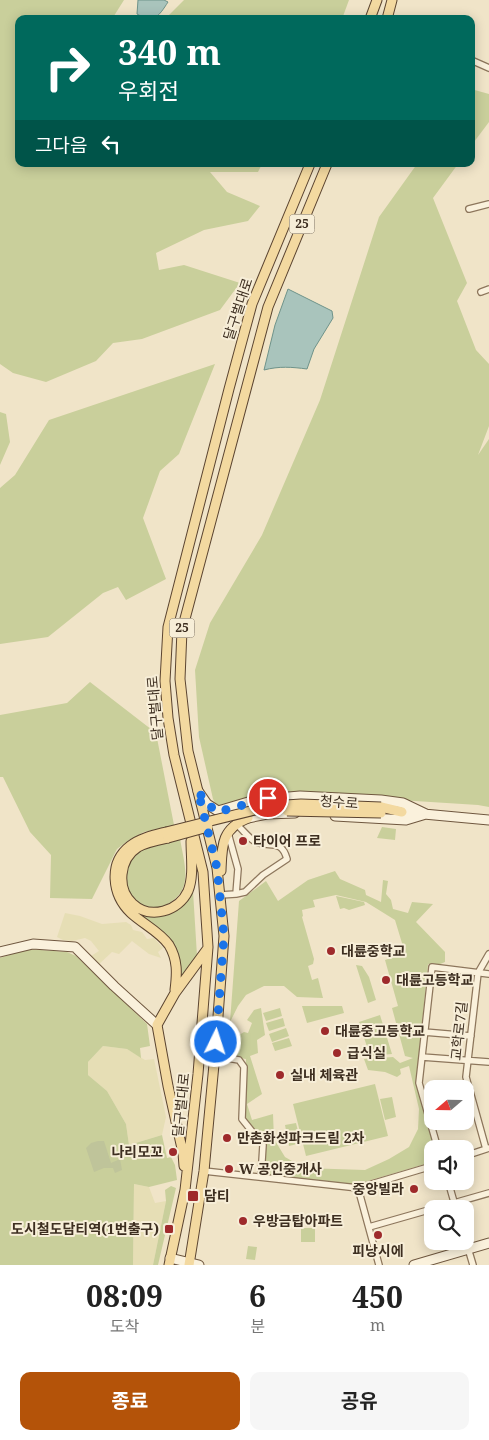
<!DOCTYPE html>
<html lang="ko">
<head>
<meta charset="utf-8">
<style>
	body { margin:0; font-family:"Noto Serif","Noto Sans KR",serif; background:#f6f6f6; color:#222; height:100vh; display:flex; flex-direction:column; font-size:19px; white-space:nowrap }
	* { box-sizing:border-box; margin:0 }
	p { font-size:16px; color:#767676 }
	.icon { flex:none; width:28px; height:28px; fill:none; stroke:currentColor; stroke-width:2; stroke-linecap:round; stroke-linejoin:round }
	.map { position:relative; height:1265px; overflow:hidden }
	.sheet { display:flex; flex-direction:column; background:#fff; flex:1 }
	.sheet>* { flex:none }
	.banner { position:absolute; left:15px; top:15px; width:460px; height:152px; border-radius:10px; box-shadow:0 2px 12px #0003; background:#00695c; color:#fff; overflow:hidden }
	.needle { width:32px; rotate:250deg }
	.controls { position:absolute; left:424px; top:1080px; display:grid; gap:10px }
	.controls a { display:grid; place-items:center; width:50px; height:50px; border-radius:10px; background:#fff; box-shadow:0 2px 12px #0003; font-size:25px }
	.pin { position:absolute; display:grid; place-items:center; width:42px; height:42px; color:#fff; margin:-21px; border:2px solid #fff; border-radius:50%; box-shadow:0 1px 5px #0007 }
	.me { position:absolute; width:55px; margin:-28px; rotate:4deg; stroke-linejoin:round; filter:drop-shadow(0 0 4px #0008) }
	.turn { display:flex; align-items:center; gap:18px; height:105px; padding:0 20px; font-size:22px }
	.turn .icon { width:65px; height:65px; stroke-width:2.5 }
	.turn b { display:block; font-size:35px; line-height:42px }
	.then { display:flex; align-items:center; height:48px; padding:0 20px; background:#0003; gap:10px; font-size:19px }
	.eta { display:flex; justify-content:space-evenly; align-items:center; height:85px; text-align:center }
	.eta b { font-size:30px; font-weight:700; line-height:35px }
	.action { display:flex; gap:10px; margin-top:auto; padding:10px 20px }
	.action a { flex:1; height:58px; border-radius:10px; background:#b45309; color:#fff; font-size:20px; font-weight:700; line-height:58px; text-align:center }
	.action a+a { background:#f6f6f6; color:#222 }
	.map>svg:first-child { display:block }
</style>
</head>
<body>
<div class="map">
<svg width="489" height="1265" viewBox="0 0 489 1265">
	<rect width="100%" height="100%" fill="#f0e4c8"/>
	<path fill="#e6deb5" d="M65,913L80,916L102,924L126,922L131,925L133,930L142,932L147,939L154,938L163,948L158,952L161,958L149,954L132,941L119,954L112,952L98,965L91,956L99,951L91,941L85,938L72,941L63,940L57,937Z
		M103,1046L127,1049L145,1060L154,1059L166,1117L162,1135L129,1145L126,1124L107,1091L88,1075V1062Z
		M134,1184L149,1187L155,1203L166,1201L153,1265H133Z"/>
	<path fill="#c9cf9b" d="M0,0H124L112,19H19V164H262L258,172H210L227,192L260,206L248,221L204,230L156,253L159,270L184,265L240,283L220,310L142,339L113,343L96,361L46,382L13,373L0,364Z
		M184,0H349L342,19H165Z
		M471,89L489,94V122L471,146Z
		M417,164H458L433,198L467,283L457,301L476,350L489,364V426L478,455L489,439V807L478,805L289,793L218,809L213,799L199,737L195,670L210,623L262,535L320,400L379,217Z
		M215,364L179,454L160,471L143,518L166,579L126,600L118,587L103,593L48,637L0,644V488L15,475L49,420Z
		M0,412L6,414L10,442L0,465Z
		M90,682L156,733L174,825L144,832L129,840L117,849L92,899L50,898L51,855L30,832L3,777H0V715L67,703Z
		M382,827L396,829L395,840L377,838Z
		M180,838C182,853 189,874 183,888C179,897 171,903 163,906C140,914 115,889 127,865C131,857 138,852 146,847C156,842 169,841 180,838Z
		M335,871L340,879L365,890L366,895L381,902L383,880L388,881L386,894L391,900L393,909L408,913L412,902L433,904L416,922L445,952V962L438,965L428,964L416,1083L436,1149H432V1162L354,1185L265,1175L263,1171L265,1144L244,1119L246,1059L232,1057L234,1038L244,1032L248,1033L252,1023L247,1020L254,1010L261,1008L265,1035L257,1040L258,1053L250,1056L262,1094L247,1104L252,1120L273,1114L274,1139L285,1157L304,1168L365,1170L389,1159L409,1147L418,1129L419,1109L409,1066L400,1069L401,1074L397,1077L385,1072L368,1070L364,1059L393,1057L400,1063L413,1058L405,1056L392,1008L398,1006L385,960L405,953L395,920L366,902L336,895L313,900L315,907L302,910L303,916L302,917L314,959L313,964L308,966L312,980L318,978L323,998L297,997L284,986H264L246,995L238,1006L230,1022L239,901L266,881L278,901L308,880Z
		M192,889L193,891L197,956L179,979L180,962L138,915C163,917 180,915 192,889Z
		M336,896L364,902L365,905L349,910L344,908L340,909Z
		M28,949L67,952L76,956L147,1024L150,1046L140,1048L141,1058L127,1049L103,1046L88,1062V1075L107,1091L126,1124L129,1145L162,1135L167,1158L171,1157L175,1165L177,1180L149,1187L134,1184L133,1265H0V958Z
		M356,965L362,966L369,977L376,1000L368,1003Z
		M302,1006H342L344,1013L307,1023Z
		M280,1008L282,1016L266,1021L263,1013Z
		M380,1015L392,1054L370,1056L359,1022Z
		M283,1018L285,1026L269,1031L266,1023Z
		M286,1028L289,1036L272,1042L269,1034Z
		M289,1038L292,1046L275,1051L272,1043Z
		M375,1084L388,1136L306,1156L293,1104Z
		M392,1097L396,1117L385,1120L380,1099Z
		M296,1123L301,1143L289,1146L285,1125Z
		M171,1186L176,1188L158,1265H153L166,1201L165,1190Z
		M301,1228H315V1242H301Z
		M248,1246L257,1247L255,1260L246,1259Z"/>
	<path fill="#bfc49a" d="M98,1141H104L111,1163L120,1159L122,1170L115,1173L113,1168H104L94,1172L86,1148L91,1143Z"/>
	<path fill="#a9c4bc" stroke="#6f938a" d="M138,0H164L168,2C159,16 154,24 137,14Z
		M288,289L332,311L333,318L314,349L307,369C292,367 279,366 264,370L275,325Z"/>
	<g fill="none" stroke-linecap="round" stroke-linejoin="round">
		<g stroke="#8d765c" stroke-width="8">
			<path id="street" d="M471,60L489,68
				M469,209L489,204
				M481,292L489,289
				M228,833L238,869L236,894
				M220,895L236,894L245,892L263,875L287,859C281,837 268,849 254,841C248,837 242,829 236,824
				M424,1032L471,1036
				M215,1056L239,1060L244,1067L242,1119L263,1145L261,1177
				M422,1057L489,1062
				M438,1149L419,1083L432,967L489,974
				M486,1149L466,1077L478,973L489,954
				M465,1156L489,1148
				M204,1171L358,1188L432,1166
				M448,1181L456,1209
				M358,1188L379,1265
				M433,1209L489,1193
				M369,1227L432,1209
				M465,1238L473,1265"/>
		</g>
		<g stroke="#6f573f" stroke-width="11">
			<path id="secondary" d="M198,791L207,804L218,811L255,800L300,796L381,800L403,803L426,814
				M402,812L489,820
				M335,816L406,820L426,814
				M248,818L267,814L295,813
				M0,952L33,944L75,947L114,986L157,1025
				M170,1258L199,1265
				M414,1265L489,1243"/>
		</g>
		<g stroke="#5b4430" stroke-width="11">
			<path id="primary" d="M370,19L377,0
				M387,19L392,0
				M381,807L402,812
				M166,832C154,835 140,838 130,846C108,863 112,895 131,913C143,924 160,932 169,945C178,960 177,974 175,990
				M168,838C158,840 147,842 138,847C119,859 116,889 133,904C150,920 179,911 188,891C194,876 191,857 191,841
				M221,871C222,846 221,829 248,818
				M184,1166L183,1153L168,1086L157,1025L175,993L208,948
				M169,1265L185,1190L198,1074L208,947L203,872L174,755L168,718L165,681L168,627L229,389L252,304L310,164
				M189,1265L204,1171L216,1043L224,936L217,868L188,751L180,679L182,630L268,307L327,164"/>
		</g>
		<use href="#street" stroke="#faf1dc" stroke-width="5.5"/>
		<use href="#secondary" stroke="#faf1dc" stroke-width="9"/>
		<use href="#primary" stroke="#f3d9a0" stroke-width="9"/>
		<g stroke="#5b4430" stroke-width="11" stroke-linecap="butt">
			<path id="primary-bridge" d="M287,811L381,813
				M166,832L271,806L301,804L381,807
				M168,838L208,827"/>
		</g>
		<use href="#primary-bridge" stroke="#f3d9a0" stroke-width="9"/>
	</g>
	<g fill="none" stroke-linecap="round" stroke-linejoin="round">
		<path stroke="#1a73e8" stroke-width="9" stroke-dasharray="0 16.2" d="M216,1042L224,936L217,868L198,791L207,804L218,812L268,798"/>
	</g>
	<g fill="#9e2a2b" stroke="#f7eed8" stroke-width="2">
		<circle cx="243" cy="841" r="5"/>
		<circle cx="331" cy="951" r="5"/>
		<circle cx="386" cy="980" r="5"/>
		<circle cx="325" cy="1031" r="5"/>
		<circle cx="337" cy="1053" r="5"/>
		<circle cx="280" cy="1075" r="5"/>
		<circle cx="227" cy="1138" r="5"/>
		<circle cx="173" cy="1152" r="5"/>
		<circle cx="229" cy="1169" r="5"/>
		<circle cx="414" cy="1189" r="5"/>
		<rect x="187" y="1190" width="12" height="12" rx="2.5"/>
		<circle cx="243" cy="1221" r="5"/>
		<rect x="164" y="1224" width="10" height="10" rx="2.5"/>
		<circle cx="378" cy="1235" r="5"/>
	</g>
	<g text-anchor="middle" stroke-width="4" stroke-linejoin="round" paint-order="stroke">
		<g fill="#f7eed8" stroke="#756857" stroke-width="1">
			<rect x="289.5" y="214.5" width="25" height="19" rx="4"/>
			<rect x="169.5" y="618.5" width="25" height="19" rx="4"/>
		</g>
		<g font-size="12" font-weight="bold" fill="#3d2e20">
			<text x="302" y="228">25</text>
			<text x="182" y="632">25</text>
		</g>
		<g font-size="14" fill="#3d2e20" stroke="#f7eed8">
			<text transform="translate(238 309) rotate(-72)" y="5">달구벌대로</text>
			<text transform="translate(155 708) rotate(-95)" y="5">달구벌대로</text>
			<text transform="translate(339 802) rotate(4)" y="5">청수로</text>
			<text transform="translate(459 1031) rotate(-84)" y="5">교학로7길</text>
			<text transform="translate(181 1105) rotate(-84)" y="5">달구벌대로</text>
		</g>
		<g font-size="14" font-weight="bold" fill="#3d2e20" stroke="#f7eed8" text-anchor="start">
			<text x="253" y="846">타이어 프로</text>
			<text x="341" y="956">대륜중학교</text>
			<text x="396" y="985">대륜고등학교</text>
			<text x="335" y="1036">대륜중고등학교</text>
			<text x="347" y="1058">급식실</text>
			<text x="290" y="1080">실내 체육관</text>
			<text x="237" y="1143">만촌화성파크드림 2차</text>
			<text x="163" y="1157" text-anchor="end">나리모꼬</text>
			<text x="239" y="1174">W 공인중개사</text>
			<text x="404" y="1194" text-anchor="end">중앙빌라</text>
			<text x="204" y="1201">담티</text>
			<text x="253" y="1226">우방금탑아파트</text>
			<text x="159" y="1234" text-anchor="end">도시철도담티역(1번출구)</text>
			<text x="378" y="1256" text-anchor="middle">피낭시에</text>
		</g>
	</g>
</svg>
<div class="controls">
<a><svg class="needle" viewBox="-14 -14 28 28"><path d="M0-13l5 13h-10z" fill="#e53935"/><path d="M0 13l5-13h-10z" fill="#767676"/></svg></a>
<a><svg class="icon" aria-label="sound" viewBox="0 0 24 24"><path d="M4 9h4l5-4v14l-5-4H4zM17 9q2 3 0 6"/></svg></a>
<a><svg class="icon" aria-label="search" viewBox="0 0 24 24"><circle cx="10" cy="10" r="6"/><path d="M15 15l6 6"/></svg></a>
</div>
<div class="pin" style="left:268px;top:798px;background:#d93025"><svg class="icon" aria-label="arrive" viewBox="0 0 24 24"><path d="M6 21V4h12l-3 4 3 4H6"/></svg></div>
<svg class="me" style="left:216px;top:1042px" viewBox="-20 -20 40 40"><circle r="17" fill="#1a73e8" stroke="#fff" stroke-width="3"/><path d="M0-11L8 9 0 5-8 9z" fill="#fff"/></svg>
<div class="banner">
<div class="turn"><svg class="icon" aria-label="right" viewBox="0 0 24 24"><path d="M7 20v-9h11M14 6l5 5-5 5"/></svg><div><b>340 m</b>우회전</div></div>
<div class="then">그다음<svg class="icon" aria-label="left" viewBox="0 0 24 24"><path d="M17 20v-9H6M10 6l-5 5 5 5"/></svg></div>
</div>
</div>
<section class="sheet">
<div class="eta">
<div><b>08:09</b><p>도착</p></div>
<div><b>6</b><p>분</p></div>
<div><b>450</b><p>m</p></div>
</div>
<div class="action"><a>종료</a><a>공유</a></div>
</section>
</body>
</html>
